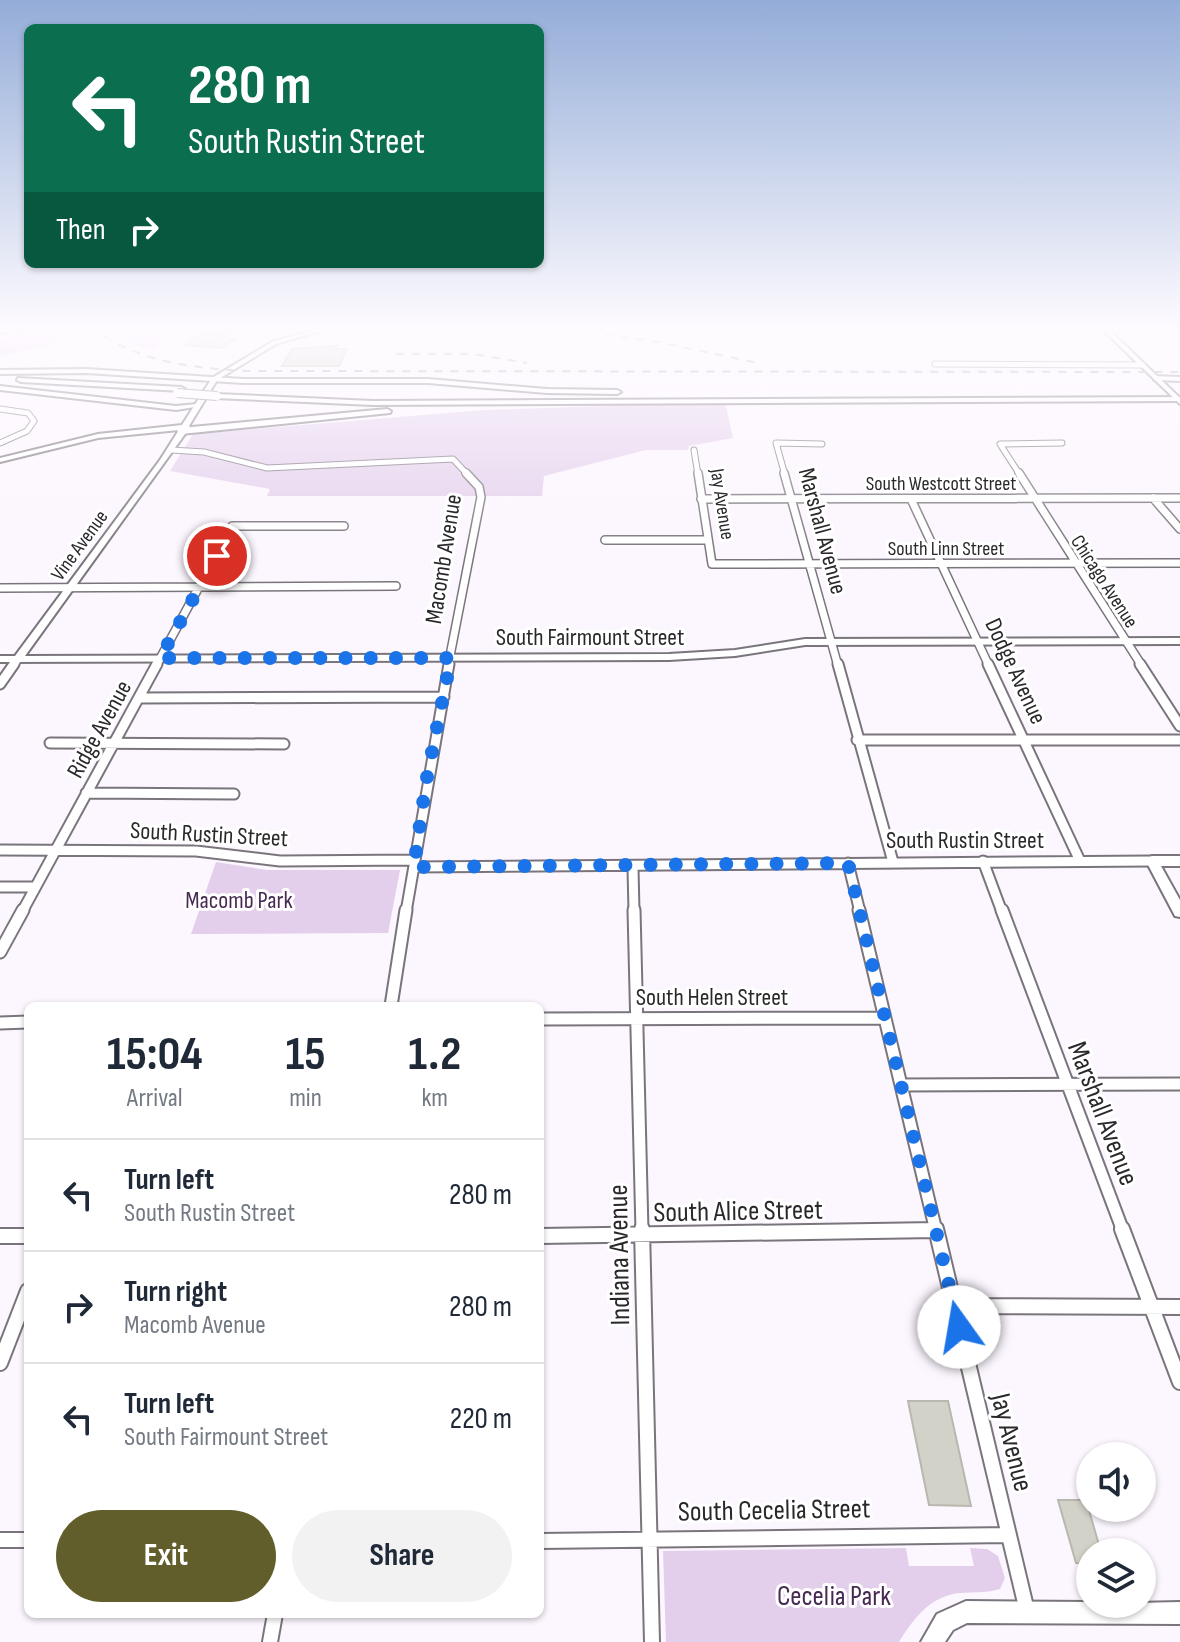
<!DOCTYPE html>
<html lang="en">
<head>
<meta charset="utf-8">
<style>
	body { margin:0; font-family:"Sofia Sans Condensed",sans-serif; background:#f2f2f3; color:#1f2937; height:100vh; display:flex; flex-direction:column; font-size:30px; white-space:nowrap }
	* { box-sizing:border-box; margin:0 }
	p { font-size:26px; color:#747a83 }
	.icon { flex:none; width:44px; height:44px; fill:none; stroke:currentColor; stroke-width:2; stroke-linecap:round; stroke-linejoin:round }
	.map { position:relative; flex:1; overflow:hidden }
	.side { position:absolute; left:24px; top:1002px; width:520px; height:616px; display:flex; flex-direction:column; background:#fff; border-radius:12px; box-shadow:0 2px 6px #0004 }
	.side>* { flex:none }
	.banner { position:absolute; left:24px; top:24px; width:520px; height:244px; border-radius:12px; box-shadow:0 2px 6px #0004; background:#0b6e4f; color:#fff; overflow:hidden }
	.fabs { position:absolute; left:1076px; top:1442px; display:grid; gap:16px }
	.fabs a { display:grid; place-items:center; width:80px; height:80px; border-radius:50%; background:#fff; box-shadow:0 2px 6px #0004; font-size:40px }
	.pin { position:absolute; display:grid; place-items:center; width:68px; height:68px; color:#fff; margin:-34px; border:4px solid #fff; border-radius:50%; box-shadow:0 2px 8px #0007 }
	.me { position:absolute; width:88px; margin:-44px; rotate:347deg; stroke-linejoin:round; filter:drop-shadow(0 0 6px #0008) }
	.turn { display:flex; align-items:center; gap:28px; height:168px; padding:0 32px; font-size:36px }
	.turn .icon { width:104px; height:104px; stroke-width:2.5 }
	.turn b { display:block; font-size:56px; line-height:68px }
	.then { display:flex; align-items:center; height:76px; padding:0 32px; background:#0003; gap:16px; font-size:30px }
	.eta { display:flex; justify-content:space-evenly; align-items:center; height:136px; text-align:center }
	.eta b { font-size:48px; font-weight:700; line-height:56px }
	.button { display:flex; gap:16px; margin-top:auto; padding:16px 32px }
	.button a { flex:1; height:92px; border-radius:48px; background:#615e2b; color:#fff; font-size:32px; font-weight:700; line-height:92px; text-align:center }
	.button a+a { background:#f2f2f3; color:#1f2937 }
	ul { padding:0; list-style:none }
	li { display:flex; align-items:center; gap:24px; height:112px; padding:0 32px; border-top:2px solid #e0e1e3 }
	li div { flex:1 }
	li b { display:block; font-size:30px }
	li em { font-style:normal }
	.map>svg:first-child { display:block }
</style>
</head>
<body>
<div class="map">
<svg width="1180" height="1642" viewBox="0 0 1180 1642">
	<rect width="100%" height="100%" fill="#fcf6fe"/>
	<path fill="#e3cfec" d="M120,327H183L163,339L156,348C135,351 134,341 120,327Z
		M45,331L59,334L55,344L0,356V337Z
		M725,402L733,438L689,446L688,450H646L544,476L542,496H267L270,489L170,471L193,434L484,410Z
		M216,862L267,870H400L388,933L191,934Z
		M906,1548L909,1566H974L970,1548L987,1549L998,1556L1005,1578L1000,1589C986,1593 975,1592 961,1593C931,1595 914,1618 899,1642H666L663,1551Z"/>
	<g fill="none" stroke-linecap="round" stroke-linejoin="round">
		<path stroke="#b7a3bf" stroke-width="2" d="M997,327L1180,333"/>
	</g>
	<path fill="#d2d2c9" stroke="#b8b8af" stroke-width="2" d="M206,328L233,330L223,338L234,339L223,348L185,345Z
		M337,346L335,349H347L339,366H282L292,349Z
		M908,1401H948L971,1506L929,1505Z
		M1058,1500H1086L1101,1552H1090V1563H1076Z"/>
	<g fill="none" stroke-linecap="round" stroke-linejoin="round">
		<g stroke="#7a757c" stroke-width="7">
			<path id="street-far4" d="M935,364L1143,365
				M0,409L28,413L34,421L27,431L0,443
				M171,450L204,452L267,468L453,459L468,475
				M694,450L698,475
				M785,475L776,443L822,444
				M1020,475L1000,444L1062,443"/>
		</g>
		<g stroke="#7a757c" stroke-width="10">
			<path id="street-far3" d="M698,473L712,564L1180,563
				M784,473L838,666
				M1019,473L1142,666
				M1153,498L1180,529
				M701,499L1180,498
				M911,499L989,666
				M605,540H708
				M0,588L396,586
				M13,666L18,659
				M156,666L232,526H344
				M448,666L481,497L479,487L466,473"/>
		</g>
		<g stroke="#7a757c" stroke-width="13">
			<path id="street-far2" d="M838,664L893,862
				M988,664L1080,861
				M1140,664L1180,726
				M0,684L14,664
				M140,698L444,697
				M857,740H1180
				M50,743L284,744
				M86,793L234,794
				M0,850L196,851L280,861L415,860
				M983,861L1002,912
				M848,863L860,912
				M414,867L1152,861
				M633,868L634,912
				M0,887H35
				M22,912L157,664
				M406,912L449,664"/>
		</g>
		<g stroke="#7a757c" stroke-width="15">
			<path id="street-far1" d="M634,910L642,1231
				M859,910L936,1231
				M1002,910L1123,1231
				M0,952L23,910
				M391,1006L406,910
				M540,1019L884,1018
				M0,1023L28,1022
				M901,1085L1180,1084
				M863,1231L936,1230"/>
		</g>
		<g stroke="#7a757c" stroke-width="18">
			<path id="street" d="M642,1229L652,1642
				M936,1229L1027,1611
				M1122,1229L1180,1382
				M0,1236H28
				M540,1236L936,1230
				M954,1306L1180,1307
				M0,1363L28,1291
				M0,1540H28
				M540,1541L1009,1535
				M270,1642L275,1614"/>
		</g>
		<g stroke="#7a757c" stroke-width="4">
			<path id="secondary" d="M325,327H334L276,344L217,380L189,426L190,427L25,656L669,654L735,650L805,639L1180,638V644L805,645L735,656L669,660L0,662V656H15L160,460L179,430L98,438L0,462V458L98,434L182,425L212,378L272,342Z
				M1100,327H1106L1180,398V404Z
				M1152,856H1180V866H1161L1180,900V917L1175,916L1146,861L1148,858Z
				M966,1601L1090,1602V1604L1180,1602V1624L967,1623L953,1630L945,1642H921L937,1614Z"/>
		</g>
		<g stroke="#7a757c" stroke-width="4">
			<path id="primary" d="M86,369L243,379H428L547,389L617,390L621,392L617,394L547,393L428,383H243L86,373L0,374V370Z
				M1154,376L1180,377V381L1157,380H1154Z
				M18,378L181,387L185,389L181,391L21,382L17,380Z
				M0,386L176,406L197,404L201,406L176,410L0,390Z
				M217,394L373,401L1180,397V401L373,405L214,398V394Z
				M387,409L391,411L390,413L181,434L177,431L181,428Z"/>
		</g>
		<use href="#street-far4" stroke="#fff" stroke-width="5"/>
		<use href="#street-far3" stroke="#fff" stroke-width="7"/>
		<use href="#street-far2" stroke="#fff" stroke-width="9"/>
		<use href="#street-far1" stroke="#fff" stroke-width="11"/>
		<use href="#street" stroke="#fff" stroke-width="14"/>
		<use href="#secondary" fill="#fff" fill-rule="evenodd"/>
		<use href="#primary" fill="#fff" fill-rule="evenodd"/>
		<path stroke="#969298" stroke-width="2" stroke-dasharray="8 8" stroke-linecap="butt" d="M91,327C137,362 191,368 248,371L1180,372
			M589,333L648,340L758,363
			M0,334L56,327
			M396,354H473L527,363"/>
		<g stroke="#7a757c" stroke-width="10" stroke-linecap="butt">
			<path id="primary-bridge" d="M177,393L217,396"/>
		</g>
		<use href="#primary-bridge" stroke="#fff" stroke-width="8"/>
	</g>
	<linearGradient id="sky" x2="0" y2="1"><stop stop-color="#94add8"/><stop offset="0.59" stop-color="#fefbff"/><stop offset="1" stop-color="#fefbff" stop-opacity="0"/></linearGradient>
	<rect width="1180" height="557" fill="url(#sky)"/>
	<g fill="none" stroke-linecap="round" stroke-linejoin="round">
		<path stroke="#1a73e8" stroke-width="14" stroke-dasharray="0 25.2" d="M217,556L160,658H451L426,782L414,867L848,863L959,1327"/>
	</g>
	<g text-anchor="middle" stroke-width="6" stroke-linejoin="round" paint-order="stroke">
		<g font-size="20" fill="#2a282b" stroke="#fff">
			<text x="941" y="490">South Westcott Street</text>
			<text transform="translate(723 504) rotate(81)" y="7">Jay Avenue</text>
			<text transform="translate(79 545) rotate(-54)" y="7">Vine Avenue</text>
			<text x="946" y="555">South Linn Street</text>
			<text transform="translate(1105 581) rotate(57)" y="7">Chicago Avenue</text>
		</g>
		<g font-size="24" fill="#2a282b" stroke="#fff">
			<text transform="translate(823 531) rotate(75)" y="8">Marshall Avenue</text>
			<text transform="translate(443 559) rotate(-81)" y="8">Macomb Avenue</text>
			<text x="590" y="645">South Fairmount Street</text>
			<text transform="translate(1016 671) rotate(65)" y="8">Dodge Avenue</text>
			<text transform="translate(99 729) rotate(-61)" y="8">Ridge Avenue</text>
			<text transform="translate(209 834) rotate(3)" y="8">South Rustin Street</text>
			<text x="965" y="848">South Rustin Street</text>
			<text x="712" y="1005">South Helen Street</text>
		</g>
		<g font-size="24" fill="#462a52" stroke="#fff">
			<text x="239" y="908">Macomb Park</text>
		</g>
		<g font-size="28" fill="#2a282b" stroke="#fff">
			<text transform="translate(1104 1113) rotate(69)" y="10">Marshall Avenue</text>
			<text transform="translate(738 1210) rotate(-1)" y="10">South Alice Street</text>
			<text transform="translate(618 1255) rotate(-91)" y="10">Indiana Avenue</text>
			<text transform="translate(1013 1442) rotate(76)" y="10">Jay Avenue</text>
			<text transform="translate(774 1509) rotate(-1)" y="10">South Cecelia Street</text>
		</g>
		<g font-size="28" fill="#462a52" stroke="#fff">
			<text x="834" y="1605">Cecelia Park</text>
		</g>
	</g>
</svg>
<div class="fabs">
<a><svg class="icon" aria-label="sound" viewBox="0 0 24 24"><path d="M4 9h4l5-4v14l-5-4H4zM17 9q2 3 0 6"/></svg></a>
<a><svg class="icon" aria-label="layers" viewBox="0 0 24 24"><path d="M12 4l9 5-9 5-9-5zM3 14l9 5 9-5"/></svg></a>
</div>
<div class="pin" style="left:217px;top:556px;background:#d93025"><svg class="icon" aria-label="arrive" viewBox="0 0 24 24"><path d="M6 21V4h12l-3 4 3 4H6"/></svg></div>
<svg class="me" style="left:959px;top:1327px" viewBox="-20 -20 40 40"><circle r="19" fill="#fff"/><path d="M0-13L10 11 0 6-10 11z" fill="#1a73e8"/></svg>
<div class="banner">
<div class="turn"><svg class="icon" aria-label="left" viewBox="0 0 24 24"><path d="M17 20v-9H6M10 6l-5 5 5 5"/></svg><div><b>280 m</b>South Rustin Street</div></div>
<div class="then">Then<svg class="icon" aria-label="right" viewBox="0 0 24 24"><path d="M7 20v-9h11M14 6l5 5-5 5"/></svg></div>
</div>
<section class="side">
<div class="eta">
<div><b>15:04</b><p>Arrival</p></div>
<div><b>15</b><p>min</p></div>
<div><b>1.2</b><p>km</p></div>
</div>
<ul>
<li><svg class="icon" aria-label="left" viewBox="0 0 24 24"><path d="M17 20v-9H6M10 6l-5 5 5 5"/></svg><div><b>Turn left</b><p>South Rustin Street</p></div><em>280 m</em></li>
<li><svg class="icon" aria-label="right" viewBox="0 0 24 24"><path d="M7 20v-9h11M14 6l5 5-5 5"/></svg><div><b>Turn right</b><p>Macomb Avenue</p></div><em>280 m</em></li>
<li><svg class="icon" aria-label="left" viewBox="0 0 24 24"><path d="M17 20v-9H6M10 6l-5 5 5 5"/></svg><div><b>Turn left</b><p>South Fairmount Street</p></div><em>220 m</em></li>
</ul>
<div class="button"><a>Exit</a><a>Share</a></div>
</section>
</div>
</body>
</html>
